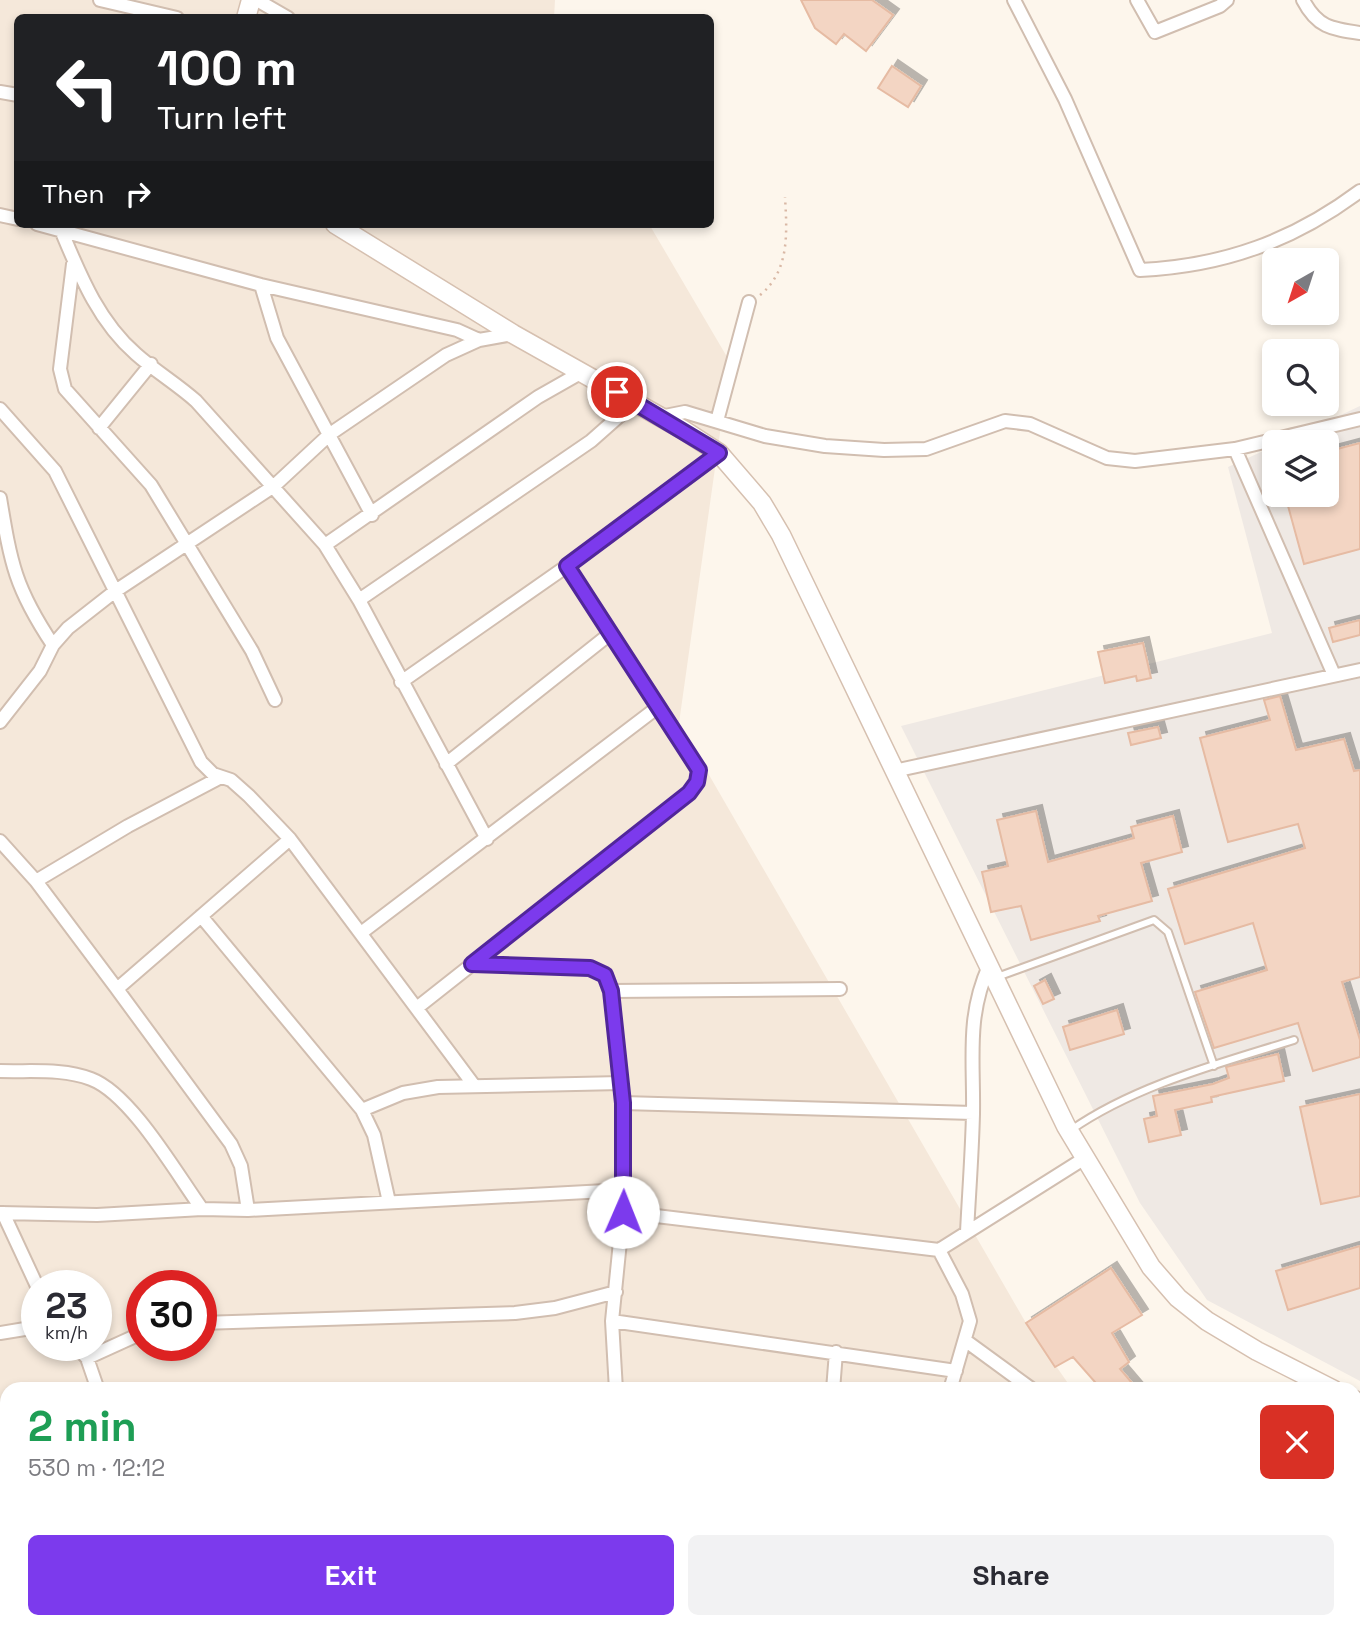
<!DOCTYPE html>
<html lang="en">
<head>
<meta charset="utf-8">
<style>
	body { margin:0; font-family:"Space Grotesk",sans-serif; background:#f2f2f3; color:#2b2b33; height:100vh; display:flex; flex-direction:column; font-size:26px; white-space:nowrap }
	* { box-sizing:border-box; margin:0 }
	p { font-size:23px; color:#7c7c81 }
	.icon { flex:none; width:38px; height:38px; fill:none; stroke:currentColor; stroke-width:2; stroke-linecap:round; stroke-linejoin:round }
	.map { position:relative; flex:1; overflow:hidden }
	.drawer { position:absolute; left:0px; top:1382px; width:1362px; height:247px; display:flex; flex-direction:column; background:#fff; border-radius:21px 21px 0 0; box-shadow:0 4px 10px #0003 }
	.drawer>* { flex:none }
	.banner { position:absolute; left:14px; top:14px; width:700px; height:214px; border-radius:10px; box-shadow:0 4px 10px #0003; background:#202124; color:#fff; overflow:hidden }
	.needle { width:46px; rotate:219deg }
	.fabs { position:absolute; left:1262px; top:248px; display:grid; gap:14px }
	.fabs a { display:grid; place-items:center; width:77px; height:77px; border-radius:10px; background:#fff; box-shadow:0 4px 10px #0003; font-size:35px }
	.speed { position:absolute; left:21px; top:1270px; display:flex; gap:14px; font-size:35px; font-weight:700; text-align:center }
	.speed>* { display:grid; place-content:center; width:91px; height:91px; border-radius:50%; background:#fff; box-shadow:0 4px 10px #0003; line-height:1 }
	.speed small { font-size:18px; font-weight:400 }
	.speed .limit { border:10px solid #d22; background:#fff; color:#111 }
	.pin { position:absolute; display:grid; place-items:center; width:60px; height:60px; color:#fff; margin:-30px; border:4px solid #fff; border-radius:50%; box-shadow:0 2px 7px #0007 }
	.me { position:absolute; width:77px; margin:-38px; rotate:1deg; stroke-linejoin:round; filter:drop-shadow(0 0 5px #0008) }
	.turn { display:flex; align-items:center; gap:24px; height:147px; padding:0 28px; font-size:32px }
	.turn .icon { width:91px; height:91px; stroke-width:2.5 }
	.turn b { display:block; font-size:49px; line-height:60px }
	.then { display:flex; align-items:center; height:66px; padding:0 28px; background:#0003; gap:14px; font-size:26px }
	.round { display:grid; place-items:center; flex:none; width:74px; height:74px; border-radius:10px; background:#f2f2f3 }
	.summary { display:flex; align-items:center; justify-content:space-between; height:119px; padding:0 28px }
	h1 { font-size:42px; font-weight:800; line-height:52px; color:#1e9e55 }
	.cta { display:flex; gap:14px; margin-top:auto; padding:14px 28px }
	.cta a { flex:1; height:80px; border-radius:10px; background:#7c3aed; color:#fff; font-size:28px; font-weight:800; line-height:80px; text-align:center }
	.cta a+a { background:#f2f2f3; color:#2b2b33 }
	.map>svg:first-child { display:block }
</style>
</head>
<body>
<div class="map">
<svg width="1360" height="1629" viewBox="0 0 1360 1629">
	<defs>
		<filter id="shadow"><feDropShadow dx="6" dy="-6" stdDeviation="0" flood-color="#0004"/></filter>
	</defs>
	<rect width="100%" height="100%" fill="#fdf6ec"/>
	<path fill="#f5e8da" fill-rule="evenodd" d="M0,0H555L554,18H18V224H649L730,362L679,723L1026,1323L1072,1389L7,1390V1622H1232L1237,1629H0ZM37,1286H96V1346H37ZM142,1286H201V1346H142Z"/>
	<path fill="#efe9e4" d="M1360,406V1381L1207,1300L1140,1203L901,726L1272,633L1228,467L1274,446V495H1326V443H1281Z"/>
	<path fill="#f3d5c3" stroke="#e6bba3" stroke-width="2" filter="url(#shadow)" d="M801,0H872L893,15L866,51L844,34L836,44L815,28Z
		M892,66L921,86L908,107L878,88Z
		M1360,443V549L1304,564L1285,495H1326V452Z
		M1360,620V635L1333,642L1329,628Z
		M1143,643L1151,678L1137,681L1136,676L1105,683L1098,652Z
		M1280,696L1296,750L1344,739L1354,771L1360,770V977L1342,982L1360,1040V1057L1313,1071L1298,1023L1214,1048L1195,992L1267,970L1253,923L1185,944L1168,889L1305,848L1298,824L1228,842L1200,738L1270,720L1264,700Z
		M1158,727L1161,738L1131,745L1128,733Z
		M1036,811L1048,862L1134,838L1131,827L1173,816L1182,852L1141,863L1152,901L1098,916L1100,921L1031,940L1021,906L991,912L982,872L1008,866L997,820Z
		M1045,980L1054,999L1043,1004L1034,986Z
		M1117,1010L1124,1034L1070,1050L1063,1027Z
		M1278,1054L1284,1081L1211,1097L1212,1102L1175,1110L1181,1135L1149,1142L1144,1119L1157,1116L1153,1096L1213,1084L1229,1078L1226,1067Z
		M1360,1094V1196L1321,1204L1300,1107Z
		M1360,1246V1288L1288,1310L1276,1271Z
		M1111,1268L1142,1315L1112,1333L1129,1362L1120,1369L1138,1390H1102L1073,1357L1055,1367L1026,1323Z"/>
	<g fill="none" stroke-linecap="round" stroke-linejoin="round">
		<g stroke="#d1beb0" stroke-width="10">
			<path id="lane" d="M997,977L1154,920L1168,932L1214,1066
				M1071,1130C1136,1085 1218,1064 1294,1040"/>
		</g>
		<g stroke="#d1beb0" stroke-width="16">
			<path id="street" d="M100,0L177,18
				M257,0L288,18
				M1014,0L1065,99L1140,270C1224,266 1293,241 1360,191
				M1137,0L1155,32L1220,6L1227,0
				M1303,0C1317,27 1331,29 1360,33
				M0,92L18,95
				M0,215L18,219
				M37,224L261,285L457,330L479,340
				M61,230C80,275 98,321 136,354C155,371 177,384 196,401L325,545L359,600L487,839
				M73,264L60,369L65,389L151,485L252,651L275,700
				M261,285L277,338L372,515
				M0,409L55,471L201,762L213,774L231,780L249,796L290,839L473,1084
				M660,417L685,412L765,436L825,446L884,450L926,449L1005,421L1030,424L1107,458L1135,461L1235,449L1360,419
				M717,421L749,302
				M99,428L151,364
				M1235,449L1334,675
				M0,498C11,564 15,588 53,645
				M325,545L538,397L582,372
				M359,600L591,441L635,402
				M401,682L567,566L719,453
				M0,722L40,671L53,645L68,628L114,592L274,486L330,434L446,355L479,340L513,334
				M446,764L611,633
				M894,771L1360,670
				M0,841L36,881L117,989L290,839
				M36,881L128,826L221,777
				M201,916L362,1110L374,1135L389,1202
				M361,933L658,707
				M472,964L590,968L605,975L611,991L623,1103V1212L612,1321L616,1390
				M117,989L231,1144L241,1166L248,1210
				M611,991L840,989
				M418,1007L689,793L697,782L699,770L567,566
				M0,1071C30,1072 63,1068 91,1079C131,1094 176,1173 202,1209
				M623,1103L973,1113
				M362,1110L403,1093L438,1087L621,1083
				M623,1212L939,1250L962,1294L970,1321L950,1390
				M0,1213L97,1215L202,1209L248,1210L624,1190
				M3,1213L37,1286
				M967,1232C969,1193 972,1154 973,1114C974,1060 966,1017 989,966
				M939,1250L1085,1158
				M612,1321L956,1371
				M201,1323L515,1313L555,1308L616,1292
				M0,1333L37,1327
				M966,1341L1033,1390
				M76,1346L87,1358L98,1390
				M87,1358L142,1333
				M833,1390L836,1352
				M0,1471H7
				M0,1534H7
				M1354,1554L1360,1547
				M279,1622L280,1629
				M459,1622L460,1629
				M554,1622L555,1629
				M644,1622L645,1629
				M820,1622L821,1629
				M2,1629L107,1622
				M384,1629V1622
				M679,1629L806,1622
				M931,1629L939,1622
				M968,1629L969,1622
				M1077,1629L1078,1622
				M1192,1629L1193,1622
				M1308,1629L1309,1622"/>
		</g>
		<g stroke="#d6c0b0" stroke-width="21">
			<path id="secondary" d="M246,18L251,0
				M335,224L513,334L682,429L719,453L762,503L781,535L1066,1126L1151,1267L1178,1298L1207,1321L1257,1351L1334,1390
				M1354,1400L1360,1403"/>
		</g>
		<path stroke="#d9b8a5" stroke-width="2.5" stroke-dasharray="2 5" stroke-linecap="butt" d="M760,295C790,271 787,232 785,197"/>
		<use href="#lane" stroke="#fff" stroke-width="6"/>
		<use href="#street" stroke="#fff" stroke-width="12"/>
		<use href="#secondary" stroke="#fff" stroke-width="18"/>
	</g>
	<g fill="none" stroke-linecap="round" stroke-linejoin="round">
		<g stroke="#51269a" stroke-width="18">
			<path id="route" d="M617,392L719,453L567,566L699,770L697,782L689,793L472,964L590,968L605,975L611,991L623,1103V1212"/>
		</g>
		<use href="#route" stroke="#7c3aed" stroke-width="12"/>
	</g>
</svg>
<div class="fabs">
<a><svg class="needle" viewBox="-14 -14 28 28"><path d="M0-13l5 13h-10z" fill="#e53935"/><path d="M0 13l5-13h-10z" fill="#7c7c81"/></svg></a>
<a><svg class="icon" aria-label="search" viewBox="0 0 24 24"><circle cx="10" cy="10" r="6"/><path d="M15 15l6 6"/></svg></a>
<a><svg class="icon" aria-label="layers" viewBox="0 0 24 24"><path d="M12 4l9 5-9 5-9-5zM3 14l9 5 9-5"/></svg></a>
</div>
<div class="speed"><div>23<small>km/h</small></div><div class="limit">30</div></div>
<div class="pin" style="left:617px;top:392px;background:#d93025"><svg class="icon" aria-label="arrive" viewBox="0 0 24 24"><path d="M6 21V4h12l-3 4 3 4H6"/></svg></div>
<svg class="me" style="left:623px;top:1212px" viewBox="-20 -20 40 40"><circle r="19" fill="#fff"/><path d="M0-13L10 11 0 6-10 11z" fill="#7c3aed"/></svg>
<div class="banner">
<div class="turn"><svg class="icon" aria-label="left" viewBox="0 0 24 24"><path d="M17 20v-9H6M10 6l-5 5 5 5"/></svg><div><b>100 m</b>Turn left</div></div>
<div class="then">Then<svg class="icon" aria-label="right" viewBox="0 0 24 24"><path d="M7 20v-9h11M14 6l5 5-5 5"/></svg></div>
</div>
<section class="drawer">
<div class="summary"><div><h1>2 min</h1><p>530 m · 12:12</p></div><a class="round" style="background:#d93025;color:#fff"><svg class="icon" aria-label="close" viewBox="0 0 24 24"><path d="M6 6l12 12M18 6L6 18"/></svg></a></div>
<div class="cta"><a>Exit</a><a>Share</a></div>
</section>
</div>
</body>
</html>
